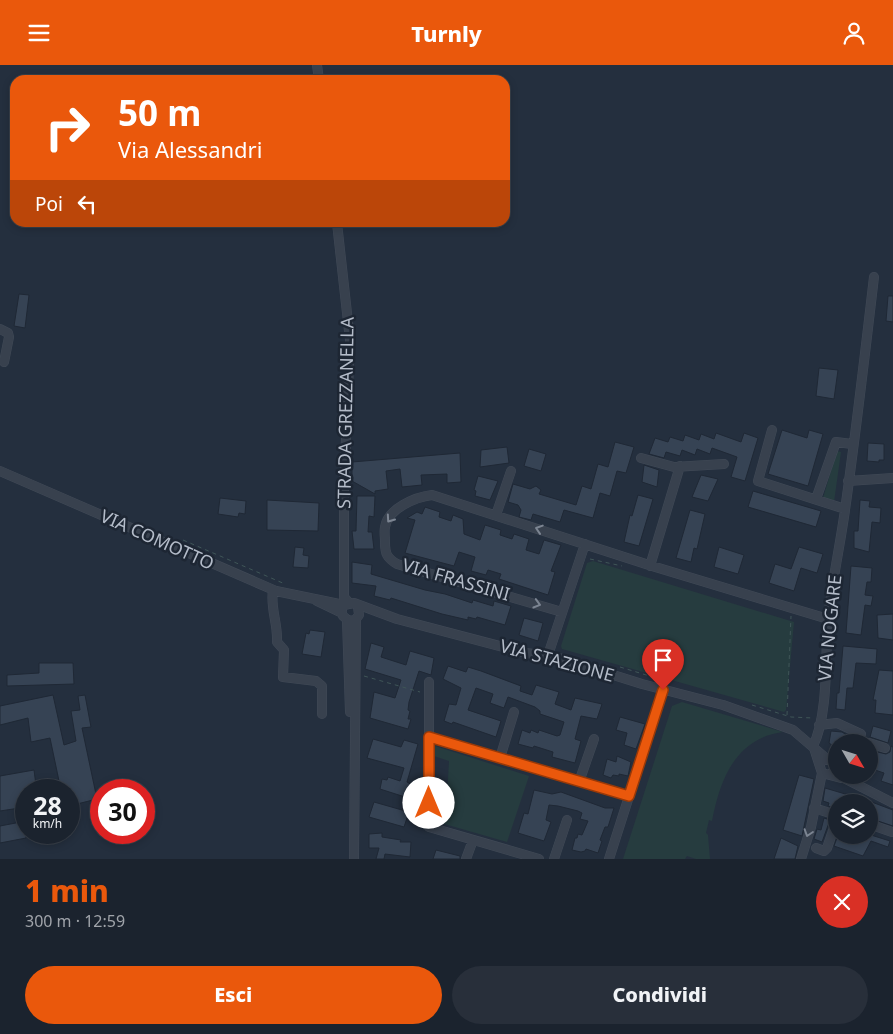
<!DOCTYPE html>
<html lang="it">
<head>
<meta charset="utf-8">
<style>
	body { margin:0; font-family:"Noto Sans",sans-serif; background:#282f3a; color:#f1f3f6; height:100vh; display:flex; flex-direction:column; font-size:19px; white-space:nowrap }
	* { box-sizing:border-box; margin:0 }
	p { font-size:16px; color:#a0a4aa }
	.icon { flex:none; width:28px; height:28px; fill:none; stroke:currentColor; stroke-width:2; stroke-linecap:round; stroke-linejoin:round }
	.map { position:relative; height:794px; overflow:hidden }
	.sheet { display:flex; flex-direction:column; background:#1b232e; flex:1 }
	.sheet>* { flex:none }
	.hud { position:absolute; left:10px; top:10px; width:500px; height:152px; border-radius:15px; box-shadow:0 2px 8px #0003,0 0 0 1px #39404a; background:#ea580c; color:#fff; overflow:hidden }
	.needle { width:32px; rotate:129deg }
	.tools { position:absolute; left:828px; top:669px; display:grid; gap:10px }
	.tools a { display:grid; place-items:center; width:50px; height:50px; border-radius:50%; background:#1b232e; box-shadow:0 2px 8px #0003,0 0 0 1px #39404a; font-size:25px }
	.speed { position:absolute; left:15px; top:714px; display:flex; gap:10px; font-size:25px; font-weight:700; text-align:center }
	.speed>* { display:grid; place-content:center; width:65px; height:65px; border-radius:50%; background:#1b232e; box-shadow:0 2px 8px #0003,0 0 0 1px #39404a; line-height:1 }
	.speed small { font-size:12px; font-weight:400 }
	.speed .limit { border:8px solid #d22; background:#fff; color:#111 }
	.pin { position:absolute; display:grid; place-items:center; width:42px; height:42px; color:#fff; margin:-51px -21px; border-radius:50% 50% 50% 0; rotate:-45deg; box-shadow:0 0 5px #0007 }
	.pin .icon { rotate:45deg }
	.me { position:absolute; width:55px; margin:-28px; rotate:0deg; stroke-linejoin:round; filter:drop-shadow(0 0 4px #0008) }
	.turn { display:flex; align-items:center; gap:18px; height:105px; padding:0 25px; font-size:22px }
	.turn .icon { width:65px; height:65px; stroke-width:2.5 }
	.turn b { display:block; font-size:35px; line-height:42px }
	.then { display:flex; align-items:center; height:48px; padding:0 25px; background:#0003; gap:10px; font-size:19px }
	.round { display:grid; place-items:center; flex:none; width:52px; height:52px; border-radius:26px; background:#282f3a }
	.headline { display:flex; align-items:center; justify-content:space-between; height:85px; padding:0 25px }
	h1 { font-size:30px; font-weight:800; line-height:38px; color:#ea580c }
	.action { display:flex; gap:10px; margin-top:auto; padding:10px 25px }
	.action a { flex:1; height:58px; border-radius:30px; background:#ea580c; color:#fff; font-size:20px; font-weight:800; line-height:58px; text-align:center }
	.action a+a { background:#282f3a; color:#f1f3f6 }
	header { display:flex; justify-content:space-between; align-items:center; height:65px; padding:0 25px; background:#ea580c; color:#fff; font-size:22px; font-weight:800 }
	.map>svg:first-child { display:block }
</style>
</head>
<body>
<header><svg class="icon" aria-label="menu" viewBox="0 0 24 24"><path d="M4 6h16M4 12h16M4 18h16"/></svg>Turnly<svg class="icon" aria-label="person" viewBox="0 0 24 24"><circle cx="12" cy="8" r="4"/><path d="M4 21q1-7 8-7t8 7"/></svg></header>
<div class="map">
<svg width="893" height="794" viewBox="0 0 893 794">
	<rect width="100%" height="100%" fill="#242f3e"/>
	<path fill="#263c3f" d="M837,386L841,387L834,437L823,433Z
		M593,496L794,557L786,645L784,647L562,584L561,581L587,498Z
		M682,637L783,667C736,673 720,714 712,756L709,755L706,768L708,770L710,794H696L687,791L685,794H623L672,641Z
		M435,681L529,711L507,777L434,756V747L446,750L449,696L434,691Z"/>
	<path fill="#364354" stroke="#1f2835" d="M19,229L29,230L25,263L14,261Z
		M888,231H893V257L886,256Z
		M819,303L838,305L834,334L816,331Z
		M782,365L807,373L809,365L823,369L808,421L768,409Z
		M716,368L741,377L744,368L758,373L745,416L731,412L737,392L712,383L710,389L697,384L695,390L682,385L680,391L666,387L664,393L649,389L655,373L668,377L670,372L683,376L685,370L699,375L701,369L714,374Z
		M615,377L634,382L626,408L617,406L610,431L600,428L593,453L564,445L560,457L533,449L531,455L519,452L521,445L518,440L508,437L513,419L530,424L536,421L541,425L539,429L576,440L582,421L591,424L598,399L608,402Z
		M868,378L884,379V395H879V397L867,396Z
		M507,382L509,398L480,402L481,385Z
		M529,384L546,389L541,406L524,401Z
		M460,388L461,417L447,418V409L421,410L422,420L402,422L400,404L386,406L388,424L375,426V429L352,416V397Z
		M644,400L659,405L657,422L642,417Z
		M701,410L718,414L708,436L692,432Z
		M478,411L498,416L490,435L475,431L476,426L474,425Z
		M753,426L821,446L816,462L748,442Z
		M638,430L653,434L639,481L624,477L630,450L632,451Z
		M357,431H375L374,452L369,451L368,467H372L374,484H354L352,466H356Z
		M220,433L246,436L245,449L239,448L238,452L218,449Z
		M267,435L319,438L318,466L267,465Z
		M860,435L870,436L869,442L881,443L880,458L872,457L869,487L854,483V466H858Z
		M425,442L440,447L439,452L451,456L453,450L463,454L464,469L480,475L485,460L501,465L500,470L512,474L514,469L529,474L526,485L539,489L544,475L561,480L551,506L555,507L548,530L499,514L501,509L488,505L486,510L471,506L475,492L459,487L454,501L405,488L415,455L407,453L417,447L422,449Z
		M690,445L705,449L697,484L694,483L691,497L676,493Z
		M295,482L304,483L303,490L309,491L308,503L293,502Z
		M719,482L744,490L738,509L714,502Z
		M799,482L823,489L817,508L801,503L794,526L769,518L775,499L791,504Z
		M352,497L372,500L371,509L425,525L445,529L472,538L473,535L493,541L494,536L511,541L505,560L477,552L476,554L468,552V555L442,549L391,533L390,535L374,531L376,521L352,518Z
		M851,501L872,503L871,517H867L865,530L873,531L871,541L865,540L861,570L846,568Z
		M893,549V575L878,573L877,550Z
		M524,553L543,558L538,576L519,570Z
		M310,565L325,567L321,592L302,589L306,568L309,569Z
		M371,578L384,582L381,592L406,600L410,586L434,593L431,610L419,606L409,637L408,645L410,646L408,654H411L408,664L370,653L374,627L395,633L401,615L365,604Z
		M843,581L877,584L876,599L856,598L853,623H847L845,645L836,644L837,628H839Z
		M39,598H73L74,619L7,621V610L39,608Z
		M448,601L466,607L468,602L481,606L521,621L520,626L532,630L536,620L559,627L555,639L571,645L575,633L602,639L597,654L581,651L575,674L581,676L575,698L552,692L553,687L534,681L533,683L518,679L522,665L530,668L531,665L538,668L539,665L557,671L560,670L564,657L540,649V646L535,642L508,632L504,643L490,638L493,629L476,623L468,645L501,656L496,672L453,657L452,659L444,656L449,639L456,640L461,623L443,614Z
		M879,605L893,606V650L875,648L876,635H873Z
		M53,630L64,680L76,676L71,646L80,645L78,631L85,630L91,662L82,663L97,734L69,741V725H26V742L0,746V711L34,705L36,720L59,716L50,673L31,677L28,653L0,660V641Z
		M620,652L645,659L636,684L624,680L627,668L616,665Z
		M873,661L891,666L888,678L870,672Z
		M831,666L842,667L859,678H836V683L829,678Z
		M373,674L401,682L404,675L418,679L407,717L416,722L414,732L405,730V732L380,724L382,714L387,715L388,712L400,716L404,703L367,693Z
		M891,681L893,682V720L881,716L884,708L869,703V685L886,689L890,687Z
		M617,691L631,697L628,711L619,709V711L613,710L611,713L603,710L607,694L616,697Z
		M799,710L814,714L802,771L783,765Z
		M825,723L869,736L868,738H836V744L828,741L829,738L823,736Z
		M534,725L552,729L561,727L605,743H614L608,762H605L600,775L602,776L598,788L586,784L585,786L581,787L572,785L575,773H577L578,769L582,770L588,756L580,754L582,748L578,746L558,741L549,740L546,755L551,757L544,776L518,768L524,748L528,749Z
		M869,736L893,745V761L869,753Z
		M374,737L409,747L404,762L369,752Z
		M824,753L830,755L822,777L814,774L817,764L821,765Z
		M26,756V773L0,778V761Z
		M869,766L872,767L871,770L890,776L888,782L871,776L863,791L834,781L838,770H869Z
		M382,768V772L401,775L400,777H411L410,792L385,789L384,794H376L379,783H369V769Z
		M781,773L798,781L795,794H774Z
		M436,785L460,791V794H433Z"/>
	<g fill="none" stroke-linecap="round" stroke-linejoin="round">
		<g stroke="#414a57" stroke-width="10">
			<path id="minor" d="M317,0L319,15
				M337,158L350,275L344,423V532L349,538
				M0,264L8,268L9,272L4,297
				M772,365L758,416L845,444
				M641,393L674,402L724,399
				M0,406L276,526L344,540
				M848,416L893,413
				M816,434L836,377L852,379
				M496,450L511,406
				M650,501L680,401
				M273,525C270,543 278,558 277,577L284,585L283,612L316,616L322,621V649
				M317,536L342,548
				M358,542L359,550L355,555L349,556L343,551L341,546L344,540L354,538L397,554L526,588L556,592L642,619L723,640L793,665L828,695
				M562,547L397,499C387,493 385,489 385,477C385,472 384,467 385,462C388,443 416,432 432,430L652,501L828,554
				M347,555L350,647
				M548,590L585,479
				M429,617V762L539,794
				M819,660L837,658L861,669
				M429,672L629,731
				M869,678L885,683
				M813,681C829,649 825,589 828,554C832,517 840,481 845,445C856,367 865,289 874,212
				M814,683L822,708L841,713
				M500,693L514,647
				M822,696L827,694L834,697L835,704L830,710
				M838,710L893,738
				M579,717L594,674
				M814,743L836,750
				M869,759L892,767
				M816,783L824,786L827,783L836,757
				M354,794L356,554
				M466,794L473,775
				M554,794L567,755
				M609,794L663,625
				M801,794L811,762L822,708"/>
		</g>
		<path stroke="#3f5557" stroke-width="1" stroke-dasharray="4 4" stroke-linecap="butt" d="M183,475L285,519
			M590,494L622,501
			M620,602L666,616
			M364,611L420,627
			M752,640L791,652L813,653
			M787,650L791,551"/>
		<use href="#minor" stroke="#38414e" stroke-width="9"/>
	</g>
	<defs><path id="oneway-chevron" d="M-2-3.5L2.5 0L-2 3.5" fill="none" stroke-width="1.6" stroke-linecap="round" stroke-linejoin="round" transform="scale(1.25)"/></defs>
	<g stroke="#7c8592">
		<use href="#oneway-chevron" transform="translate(390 454) rotate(125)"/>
		<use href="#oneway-chevron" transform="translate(539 464) rotate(-162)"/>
		<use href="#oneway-chevron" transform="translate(537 539) rotate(16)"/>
		<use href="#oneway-chevron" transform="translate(808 768) rotate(108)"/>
	</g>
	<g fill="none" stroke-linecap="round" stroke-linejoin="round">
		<g stroke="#983908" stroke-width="12">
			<path id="route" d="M429,738V672L629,731L663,625"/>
		</g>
		<use href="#route" stroke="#ea580c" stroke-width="9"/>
	</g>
	<g text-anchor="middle" stroke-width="5" stroke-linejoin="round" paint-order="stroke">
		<g font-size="18" fill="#b4bcc9" stroke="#1d2633">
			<text transform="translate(346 348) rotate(-89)" y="6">STRADA GREZZANELLA</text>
			<text transform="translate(157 475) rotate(24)" y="6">VIA COMOTTO</text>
			<text transform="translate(456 515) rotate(16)" y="6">VIA FRASSINI</text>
			<text transform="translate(830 563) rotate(-84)" y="6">VIA NOGARE</text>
			<text transform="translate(557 596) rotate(15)" y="6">VIA STAZIONE</text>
		</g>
	</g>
</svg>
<div class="tools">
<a><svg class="needle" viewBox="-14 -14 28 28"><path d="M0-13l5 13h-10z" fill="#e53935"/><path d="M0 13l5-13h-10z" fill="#a0a4aa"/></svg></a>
<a><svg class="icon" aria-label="layers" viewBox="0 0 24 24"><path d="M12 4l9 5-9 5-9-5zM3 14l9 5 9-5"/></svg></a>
</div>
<div class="speed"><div>28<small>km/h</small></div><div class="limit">30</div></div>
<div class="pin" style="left:663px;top:625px;background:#d93025"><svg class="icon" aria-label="arrive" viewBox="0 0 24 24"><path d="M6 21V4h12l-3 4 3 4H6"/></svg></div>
<svg class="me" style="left:429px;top:738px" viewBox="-20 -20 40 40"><circle r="19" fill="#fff"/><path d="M0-13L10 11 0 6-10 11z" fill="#ea580c"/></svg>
<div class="hud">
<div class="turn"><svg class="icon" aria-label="right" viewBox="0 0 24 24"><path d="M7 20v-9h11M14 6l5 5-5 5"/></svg><div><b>50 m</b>Via Alessandri</div></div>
<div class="then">Poi<svg class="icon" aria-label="left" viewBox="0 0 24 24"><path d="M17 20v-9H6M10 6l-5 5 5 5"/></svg></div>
</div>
</div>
<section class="sheet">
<div class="headline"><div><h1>1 min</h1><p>300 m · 12:59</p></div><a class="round" style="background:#d93025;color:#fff"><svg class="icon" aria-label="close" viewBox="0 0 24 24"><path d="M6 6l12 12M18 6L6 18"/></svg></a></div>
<div class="action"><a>Esci</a><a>Condividi</a></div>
</section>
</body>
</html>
